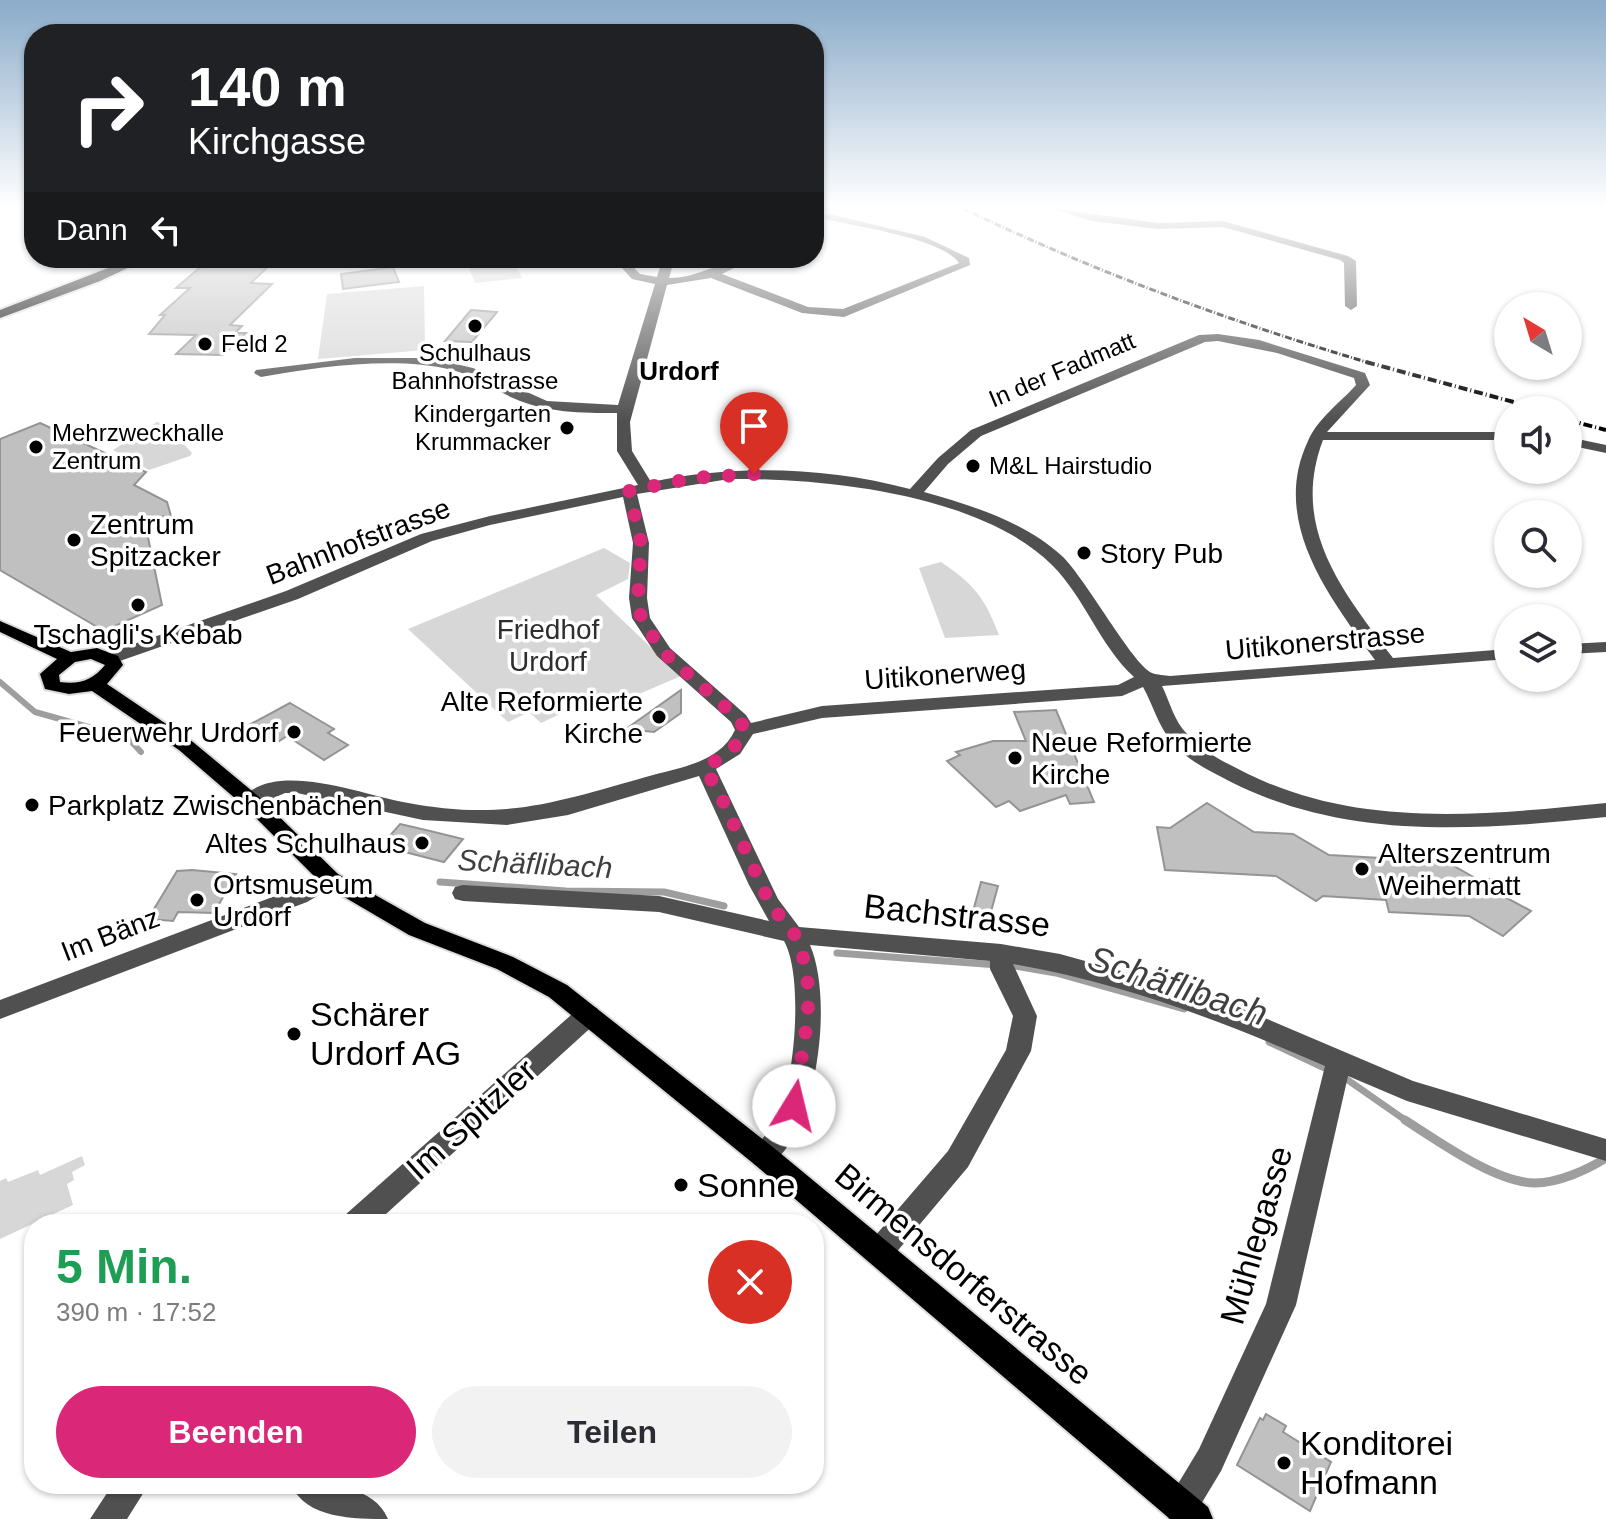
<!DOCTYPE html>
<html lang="de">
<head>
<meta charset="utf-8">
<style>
	body { margin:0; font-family:Arial,sans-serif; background:#f2f2f3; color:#2b2b33; height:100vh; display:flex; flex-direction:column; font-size:30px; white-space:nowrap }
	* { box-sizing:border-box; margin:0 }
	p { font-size:26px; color:#7c7c81 }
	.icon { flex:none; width:44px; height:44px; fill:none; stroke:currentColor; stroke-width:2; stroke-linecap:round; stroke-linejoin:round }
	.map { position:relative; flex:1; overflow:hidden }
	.details { position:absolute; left:24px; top:1214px; width:800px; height:280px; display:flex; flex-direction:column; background:#fff; border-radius:32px; box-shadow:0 2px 6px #0004 }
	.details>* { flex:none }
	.top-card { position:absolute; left:24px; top:24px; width:800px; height:244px; border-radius:32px; box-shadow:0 2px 6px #0004; background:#202124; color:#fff; overflow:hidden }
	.needle { width:52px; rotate:322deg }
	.tools { position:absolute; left:1494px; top:292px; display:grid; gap:16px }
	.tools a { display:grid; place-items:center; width:88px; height:88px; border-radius:50%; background:#fff; box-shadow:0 2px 6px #0004; font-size:40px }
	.pin { position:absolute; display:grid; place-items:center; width:68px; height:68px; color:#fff; margin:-82px -34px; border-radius:50% 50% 50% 0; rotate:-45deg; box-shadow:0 0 8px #0007 }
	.pin .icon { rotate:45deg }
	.me { position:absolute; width:88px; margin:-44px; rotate:9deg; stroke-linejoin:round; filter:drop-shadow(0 0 6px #0008) }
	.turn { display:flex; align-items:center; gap:28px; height:168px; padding:0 32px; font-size:36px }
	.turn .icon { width:104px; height:104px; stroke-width:2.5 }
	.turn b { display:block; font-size:56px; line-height:68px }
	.then { display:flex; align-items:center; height:76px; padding:0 32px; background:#0003; gap:16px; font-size:30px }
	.round { display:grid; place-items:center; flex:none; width:84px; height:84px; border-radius:42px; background:#f2f2f3 }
	.head { display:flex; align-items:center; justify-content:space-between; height:136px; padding:0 32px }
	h1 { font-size:48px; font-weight:600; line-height:60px; color:#1e9e55 }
	.button { display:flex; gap:16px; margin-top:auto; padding:16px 32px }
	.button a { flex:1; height:92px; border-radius:48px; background:#db2777; color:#fff; font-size:32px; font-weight:600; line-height:92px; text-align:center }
	.button a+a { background:#f2f2f3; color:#2b2b33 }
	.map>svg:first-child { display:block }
</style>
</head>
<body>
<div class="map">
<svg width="1606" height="1519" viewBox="0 0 1606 1519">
	<rect width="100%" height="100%" fill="#fff"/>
	<path fill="#d7d7d7" d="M465,258H512L522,278L475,283Z
		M424,286L425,350L318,359L327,294Z
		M157,422L166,425L192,453L190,456L149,470L113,450Z
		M604,548L630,563L628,579L596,595L681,676L602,710L589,700L541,723L529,712L508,722L408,629Z
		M941,562C974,584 985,598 999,635L945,638L919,568Z
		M82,1156L85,1165L72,1172L74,1180L67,1184L73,1205L0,1239V1181L6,1178L8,1182L38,1170L40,1175Z"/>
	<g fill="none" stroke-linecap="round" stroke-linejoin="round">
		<path stroke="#9e9e9e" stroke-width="6" d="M0,682L35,712L128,738L141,752"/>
		<path stroke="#9e9e9e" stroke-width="7" d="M440,882L566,891L664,892L724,906
			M837,953L998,965
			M1009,965L1056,973L1184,1009
			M1269,1042L1331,1071
			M1342,1076L1408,1122"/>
		<path stroke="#9e9e9e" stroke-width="9" d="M1405,1120C1438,1141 1496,1183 1535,1183C1558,1183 1587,1170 1606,1158"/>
	</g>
	<path fill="#c0c0c0" stroke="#949494" stroke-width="2" d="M211,258H277L251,283L272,284L230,325L242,326L235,333H246L223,355L176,354L196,335L149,334L165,315H160L190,288H176Z
		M393,267L399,282L343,289L341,274Z
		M471,310L497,312L472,342L445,341Z
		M40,423L146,472L134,485L167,502L171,516L144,518L162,605L104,631L0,570V439Z
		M681,690V713L654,732L626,729Z
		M290,703L334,729L328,733L348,745L324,760L287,736L276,743L249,725Z
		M1056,710L1094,802L1070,804L1066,795L1020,811L1009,801L996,807L947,761L960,755L956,752L993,741H1026L1014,712Z
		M1207,803L1254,832L1293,834L1329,855L1433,861L1438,857L1484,883L1489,879L1511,892L1505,897L1531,911L1503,936L1469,916L1389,912L1386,900L1323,896L1316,901L1276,876L1165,870L1157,827L1170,828Z
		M400,824L430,831L463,839L444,862L381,846Z
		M192,870L236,874L214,913L178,912L173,921L148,919L177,871Z
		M981,882L998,886L989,919L972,915Z
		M1266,1414L1286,1426L1283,1432L1331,1462L1310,1511L1237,1465L1260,1418L1263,1420Z"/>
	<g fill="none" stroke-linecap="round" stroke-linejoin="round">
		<g stroke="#dbdbdb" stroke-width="4">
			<path id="major" d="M134,258H149L100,281L0,318V310Z
				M0,621L71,652L97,648L118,656L123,665L107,684L193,742L258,796L338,874L425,923L513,957L567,985L774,1148L1208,1507L1213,1519H1170L754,1164L549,997L497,969L409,935L322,884L244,806L179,750L92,691L69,694L45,689L40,674L57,659L0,632ZM91,659L105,665C93,680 79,685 60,682L59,675L75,662Z"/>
		</g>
		<path fill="#505050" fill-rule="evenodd" d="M1050,208L1158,223L1223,221L1348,256L1356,261L1357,306L1351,310L1345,306L1344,263L1340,260L1223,227L1158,229L1092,221Z
			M829,214L925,237L969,258L970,265L844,317L802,313L711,278L667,285L630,422L632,451L651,482C737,464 826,467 910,489L938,458L971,430L1199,335L1218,334L1259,340L1365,373L1370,385L1327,432H1508V440H1323C1290,527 1342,591 1393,658L1508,649V659L1162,686C1170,702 1174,721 1187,734C1203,752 1226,763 1248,774C1360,829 1485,815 1606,803V817C1478,830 1349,841 1231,782C1210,771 1186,760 1171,741C1158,725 1153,705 1143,687L1122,696L822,718L753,734L740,754L716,769L778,899L799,927L1001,944L1060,954L1186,989L1239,1007L1413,1081L1606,1139V1161L1407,1101L1348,1076L1296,1305L1221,1471L1192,1519H1169L1164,1507L1199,1449L1266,1304L1325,1066C1224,1022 1123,983 1013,964L1037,1016L1031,1051L968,1167L889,1261L879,1265L869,1261L865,1252L869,1243L948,1151L1006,1050L1013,1016L990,969V961L810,945C832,996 819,1106 785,1150C775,1162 770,1169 754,1164L750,1156C757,1143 769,1133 776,1120C795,1084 804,976 784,941L659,912L463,901L455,899L452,893L455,887L463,885L659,896L769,921L749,885L699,776L568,815L507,825L423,820L297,793H285L251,808L241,801C270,758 363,795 403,802C506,822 556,802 653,775C683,767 721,761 735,730L731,722L657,656L632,618L629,598L633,543L623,497L490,525L432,541L298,599L117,662H105L102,658L105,654L286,591L421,534L490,516L638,485L617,451V413C581,413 547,413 513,398C493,389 474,375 452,370C395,356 318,367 261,377L254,373L256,370L355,358H430L473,368L547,401L618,405L655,284L632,279L613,258H625L640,274L657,277L663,258H675L669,278C700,278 725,258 754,258L722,274L808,307L843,309L959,263C942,238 857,227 825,219V215ZM1218,341L1277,353L1354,378L1356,385C1340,403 1318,418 1308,441C1270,521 1329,597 1375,660L1170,676C1165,675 1157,675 1152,673C1133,665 1086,579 1062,556C1025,522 971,505 924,492L948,464L981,436L1205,342ZM729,479C824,478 981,494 1052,565C1085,598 1100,646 1134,677L1118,685L822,706L751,723L746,715L670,648L650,618L647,598L649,543L637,494Z
			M1568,437L1606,445V453L1568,445Z
			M1606,642V652L1568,654V644Z
			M330,871L338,874L341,879L338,884L307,902L0,1019V1000L291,890Z
			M588,1006L597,1008L600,1015L597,1022L375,1224H341L345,1215L579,1008Z
			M113,1484H149L127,1519H90Z
			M291,1484C323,1484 373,1483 388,1519C355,1519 305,1519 291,1484Z"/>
		<use href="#major" fill="#000" fill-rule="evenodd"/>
		<path stroke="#000" stroke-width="3" stroke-dasharray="7 2 1 2" stroke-linecap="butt" d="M962,208C1095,272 1231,322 1373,364"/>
		<path stroke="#000" stroke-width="4" stroke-dasharray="9 3 1 3" stroke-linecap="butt" d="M1366,362L1543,410
			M1568,420L1606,430"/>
	</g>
	<linearGradient id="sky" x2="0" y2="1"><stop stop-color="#8aabca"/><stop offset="0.49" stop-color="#fff"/><stop offset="1" stop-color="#fff" stop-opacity="0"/></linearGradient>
	<rect width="1606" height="421" fill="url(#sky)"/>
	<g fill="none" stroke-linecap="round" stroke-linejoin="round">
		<path stroke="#db2777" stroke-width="14" stroke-dasharray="0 25.2" d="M754,474L693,478L629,491L641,543L638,598L641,618L663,652L739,719L745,730C740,747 719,758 705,768L724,803L770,904L795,935L805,963L809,993L807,1023L794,1106"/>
	</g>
	<g fill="#000" stroke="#fff" stroke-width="3">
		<circle cx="475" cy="326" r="8"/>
		<circle cx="205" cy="344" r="8"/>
		<circle cx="567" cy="428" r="8"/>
		<circle cx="36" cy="447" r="8"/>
		<circle cx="973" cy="466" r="8"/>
		<circle cx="74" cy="540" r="8"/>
		<circle cx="1084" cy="553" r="8"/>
		<circle cx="138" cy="605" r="8"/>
		<circle cx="659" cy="717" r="8"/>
		<circle cx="294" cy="732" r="8"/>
		<circle cx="1015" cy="758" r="8"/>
		<circle cx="32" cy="805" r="8"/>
		<circle cx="422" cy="843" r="8"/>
		<circle cx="1362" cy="869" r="8"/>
		<circle cx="197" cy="900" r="8"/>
		<circle cx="294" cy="1034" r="8"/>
		<circle cx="681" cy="1185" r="8"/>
		<circle cx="1284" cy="1463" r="8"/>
	</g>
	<g text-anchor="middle" stroke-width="7" stroke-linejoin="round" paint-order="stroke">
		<g font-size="24" fill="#000" stroke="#fff" text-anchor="start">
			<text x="221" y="352">Feld 2</text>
			<text x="475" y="361" text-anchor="middle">Schulhaus<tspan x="475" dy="28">Bahnhofstrasse</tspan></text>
			<text x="551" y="422" text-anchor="end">Kindergarten<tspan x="551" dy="28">Krummacker</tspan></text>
			<text x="52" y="441">Mehrzweckhalle<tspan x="52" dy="28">Zentrum</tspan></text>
			<text x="989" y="474">M&amp;L Hairstudio</text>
		</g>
		<g font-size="24" fill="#000" stroke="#fff">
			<text transform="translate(1062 370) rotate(-23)" y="8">In der Fadmatt</text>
		</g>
		<g font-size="26" font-weight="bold" fill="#000" stroke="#fff">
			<text x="679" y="380">Urdorf</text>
		</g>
		<g font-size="28" fill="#000" stroke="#fff" text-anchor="start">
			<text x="90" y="534">Zentrum<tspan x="90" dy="32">Spitzacker</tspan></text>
			<text x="1100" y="563">Story Pub</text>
			<text x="138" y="644" text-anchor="middle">Tschagli's Kebab</text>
			<text x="643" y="711" text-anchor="end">Alte Reformierte<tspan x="643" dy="32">Kirche</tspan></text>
			<text x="278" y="742" text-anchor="end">Feuerwehr Urdorf</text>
			<text x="1031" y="752">Neue Reformierte<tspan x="1031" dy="32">Kirche</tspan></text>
			<text x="48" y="815">Parkplatz Zwischenbächen</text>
			<text x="406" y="853" text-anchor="end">Altes Schulhaus</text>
			<text x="1378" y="863">Alterszentrum<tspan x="1378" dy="32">Weihermatt</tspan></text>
			<text x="213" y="894">Ortsmuseum<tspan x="213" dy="32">Urdorf</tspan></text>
		</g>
		<g font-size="28" fill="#000" stroke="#fff">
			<text transform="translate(358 541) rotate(-21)" y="10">Bahnhofstrasse</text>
			<text transform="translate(1325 641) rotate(-5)" y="10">Uitikonerstrasse</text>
			<text transform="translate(945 674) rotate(-4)" y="10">Uitikonerweg</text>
			<text transform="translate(110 934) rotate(-21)" y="10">Im Bänz</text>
		</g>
		<g font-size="28" fill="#2e2e2e" stroke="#fff">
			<text x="548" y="639">Friedhof<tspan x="548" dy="32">Urdorf</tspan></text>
		</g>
		<g font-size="30" font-style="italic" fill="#3f3f3f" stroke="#fff">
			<text transform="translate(535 864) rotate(3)" y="10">Schäflibach</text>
		</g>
		<g font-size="34" fill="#000" stroke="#fff">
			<text transform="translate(957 915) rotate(6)" y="12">Bachstrasse</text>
			<text transform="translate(471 1119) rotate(-42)" y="12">Im Spitzler</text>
			<text transform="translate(1256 1235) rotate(-74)" y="12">Mühlegasse</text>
			<text transform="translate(964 1274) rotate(40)" y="12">Birmensdorferstrasse</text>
		</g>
		<g font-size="34" fill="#000" stroke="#fff" text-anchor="start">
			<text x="310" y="1026">Schärer<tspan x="310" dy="39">Urdorf AG</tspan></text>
			<text x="697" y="1197">Sonne</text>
			<text x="1300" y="1455">Konditorei<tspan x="1300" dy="39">Hofmann</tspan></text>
		</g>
		<g font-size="36" font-style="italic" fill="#3f3f3f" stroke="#fff">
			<text transform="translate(1178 985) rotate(18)" y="13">Schäflibach</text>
		</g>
	</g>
</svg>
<div class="tools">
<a><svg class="needle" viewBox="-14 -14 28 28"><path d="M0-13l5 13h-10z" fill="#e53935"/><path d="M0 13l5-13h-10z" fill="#7c7c81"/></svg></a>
<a><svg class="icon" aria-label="sound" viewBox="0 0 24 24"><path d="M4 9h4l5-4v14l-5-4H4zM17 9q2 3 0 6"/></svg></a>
<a><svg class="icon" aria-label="search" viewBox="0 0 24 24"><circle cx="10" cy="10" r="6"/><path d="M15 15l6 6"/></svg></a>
<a><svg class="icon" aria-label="layers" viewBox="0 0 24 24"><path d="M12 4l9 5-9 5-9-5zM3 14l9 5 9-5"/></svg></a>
</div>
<div class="pin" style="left:754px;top:474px;background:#d93025"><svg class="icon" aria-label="arrive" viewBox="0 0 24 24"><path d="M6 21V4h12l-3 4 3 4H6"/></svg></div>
<svg class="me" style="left:794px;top:1106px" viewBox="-20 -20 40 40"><circle r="19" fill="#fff"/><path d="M0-13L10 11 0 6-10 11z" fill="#db2777"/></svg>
<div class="top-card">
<div class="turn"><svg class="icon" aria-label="right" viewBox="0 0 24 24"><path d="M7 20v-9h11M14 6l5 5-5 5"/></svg><div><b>140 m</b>Kirchgasse</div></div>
<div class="then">Dann<svg class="icon" aria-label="left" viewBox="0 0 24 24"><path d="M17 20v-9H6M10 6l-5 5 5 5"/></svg></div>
</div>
<section class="details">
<div class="head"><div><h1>5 Min.</h1><p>390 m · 17:52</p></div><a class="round" style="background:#d93025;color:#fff"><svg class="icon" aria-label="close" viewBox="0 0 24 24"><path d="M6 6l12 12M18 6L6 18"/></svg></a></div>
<div class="button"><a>Beenden</a><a>Teilen</a></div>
</section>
</div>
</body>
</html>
